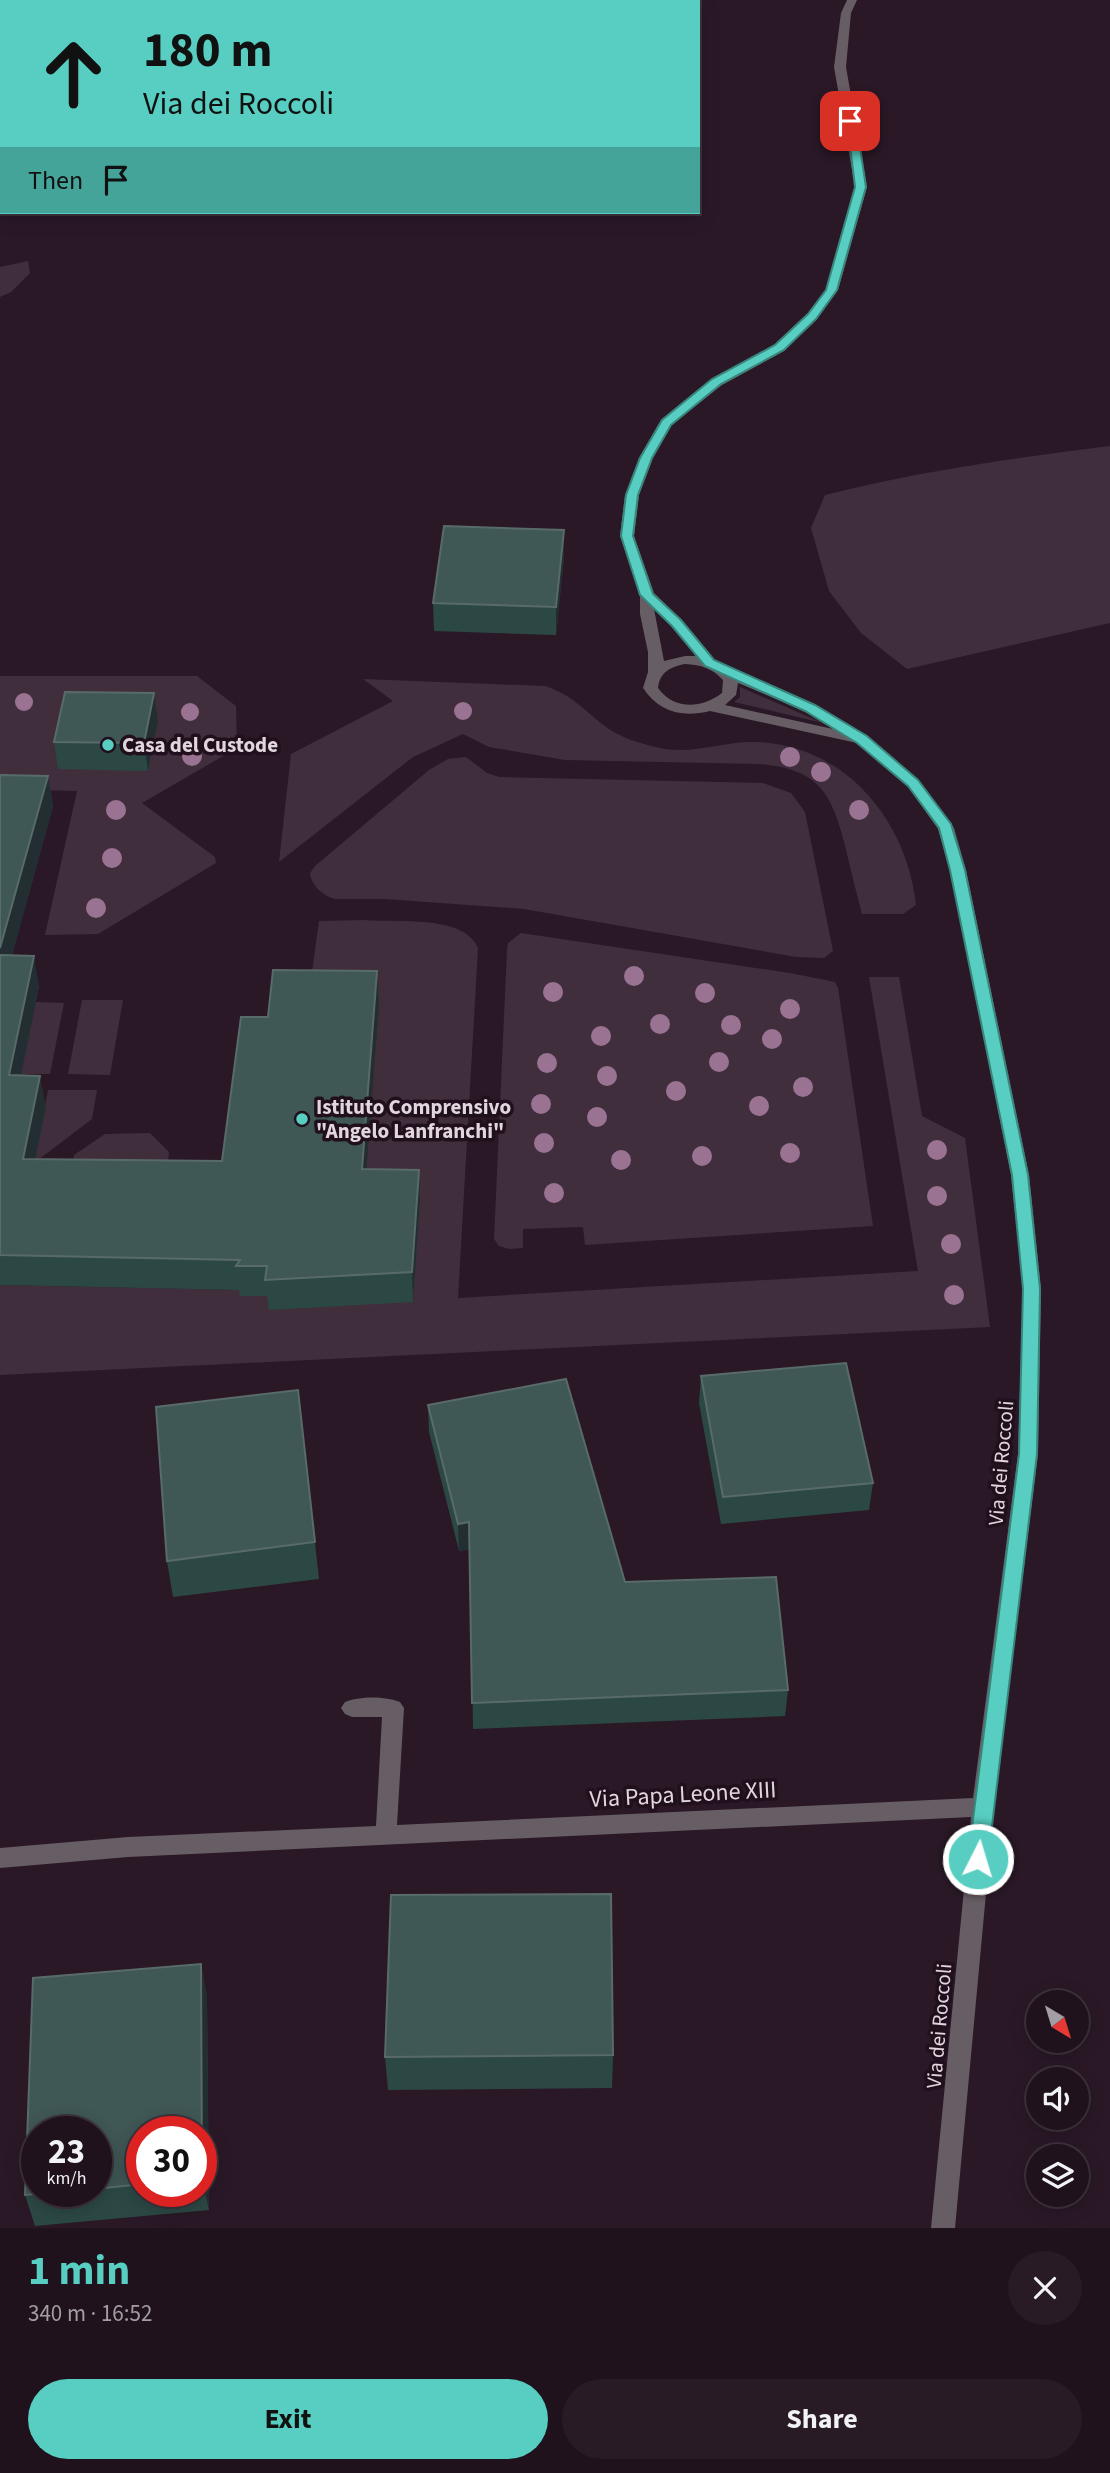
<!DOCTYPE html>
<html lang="en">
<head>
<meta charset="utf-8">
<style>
	body { margin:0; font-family:"Source Sans 3",sans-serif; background:#281b26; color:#f1f3f6; height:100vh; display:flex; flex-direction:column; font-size:26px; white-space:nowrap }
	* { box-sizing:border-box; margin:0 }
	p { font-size:23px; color:#a29ea4 }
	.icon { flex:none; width:38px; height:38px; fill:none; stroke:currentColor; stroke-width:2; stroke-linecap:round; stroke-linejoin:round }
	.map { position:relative; height:2228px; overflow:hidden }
	.side { display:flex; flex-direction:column; background:#20121d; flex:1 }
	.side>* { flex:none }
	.hud { position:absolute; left:0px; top:0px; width:700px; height:214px; box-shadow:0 4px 18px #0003,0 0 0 2px #3d323b; background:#57cec1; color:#111; overflow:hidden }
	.needle { width:46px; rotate:142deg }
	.controls { position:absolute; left:1026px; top:1990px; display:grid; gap:14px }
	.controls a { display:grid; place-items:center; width:63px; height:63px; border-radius:50%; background:#20121d; box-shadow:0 4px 18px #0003,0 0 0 2px #3d323b; font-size:35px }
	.speed { position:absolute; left:21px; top:2116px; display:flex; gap:14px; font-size:35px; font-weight:700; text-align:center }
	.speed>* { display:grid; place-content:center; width:91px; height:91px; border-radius:50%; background:#20121d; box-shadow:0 4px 18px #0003,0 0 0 2px #3d323b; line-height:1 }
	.speed small { font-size:18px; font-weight:400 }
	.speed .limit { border:10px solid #d22; background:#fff; color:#111 }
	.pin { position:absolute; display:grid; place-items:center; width:60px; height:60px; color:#fff; margin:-30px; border-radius:14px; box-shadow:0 4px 10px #0006 }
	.me { position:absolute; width:77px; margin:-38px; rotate:5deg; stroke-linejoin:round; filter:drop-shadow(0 0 5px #0008) }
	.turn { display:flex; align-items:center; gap:24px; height:147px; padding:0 28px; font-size:32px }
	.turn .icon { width:91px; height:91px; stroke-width:2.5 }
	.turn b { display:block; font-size:49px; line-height:60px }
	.then { display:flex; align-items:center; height:66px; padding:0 28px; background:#0003; gap:14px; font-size:26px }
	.round { display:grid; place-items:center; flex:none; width:74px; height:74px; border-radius:37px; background:#281b26 }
	.summary { display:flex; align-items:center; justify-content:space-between; height:119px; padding:0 28px }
	h1 { font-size:42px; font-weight:700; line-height:52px; color:#57cec1 }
	.button { display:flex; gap:14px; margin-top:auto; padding:14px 28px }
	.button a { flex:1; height:80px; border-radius:42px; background:#57cec1; color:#111; font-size:28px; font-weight:700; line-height:80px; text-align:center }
	.button a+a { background:#281b26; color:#f1f3f6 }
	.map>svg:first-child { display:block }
</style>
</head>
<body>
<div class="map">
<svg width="1110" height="2228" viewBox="0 0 1110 2228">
	<rect width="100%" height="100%" fill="#2a1827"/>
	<path fill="#402e3d" d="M28,261L30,273L11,292L0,297V267Z
		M1110,446V623L907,669L861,633L829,591L811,528L825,495C919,471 1014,458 1110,446Z
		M0,676H197L236,706L237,748L142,803L215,857L216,863L98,934L45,935L77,791L0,789Z
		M363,679L545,686C571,694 585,711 606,727C621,738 642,744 660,748C693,755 723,741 756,742C845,745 907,820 916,905L903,914H862C856,891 850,868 845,845C831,791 818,769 759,764L565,760L489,747L463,734L413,757L279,862L291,754L393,701Z
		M740,687L823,723L734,702L740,697Z
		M466,757L487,773L499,777L763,783L791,793L805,812L833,951L824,958L796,957L524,909L385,899H335C323,896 311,885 310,873L315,866L429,770L448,759Z
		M364,920C396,923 464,914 478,948L458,1298L918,1271L869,977H899L922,1116L965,1138L990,1327L0,1375V1285L244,1290L364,1199L379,1001H308L319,921Z
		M521,933L790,973L835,982L838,988L873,1226L585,1245L583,1227L523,1229V1248L509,1249L499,1246L494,1239L507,950L508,943Z
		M82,1000H123L110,1075L68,1074Z
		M36,1002L64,1003L50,1074H21Z
		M48,1090H97L92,1119L34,1163Z
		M150,1133L169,1152L167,1171H72L74,1155L105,1134Z"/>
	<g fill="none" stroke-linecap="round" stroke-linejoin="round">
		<path fill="#675d64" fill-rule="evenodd" d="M847,0H857L851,13L846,67L867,187L838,290L816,319L784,351L722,385L671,425L653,458L639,495L634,536L654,593L682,620L715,660L815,705L867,737L918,780L954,828L966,870L1029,1175L1041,1289L1038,1454L994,1807L955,2228H931L971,1817L128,1857L0,1868V1848L128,1837L376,1826L382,1717H352L345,1714L341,1708L345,1702C360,1696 385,1696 400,1702L404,1708L397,1825L973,1798L1018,1454L1023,1289L1011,1175L950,870L938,829L908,786L857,743L710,711C682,718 659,712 643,688L648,672V652L640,614V595L620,536L625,495L639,458L661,420L712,379L774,345L808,313L826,290L855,187L834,67L841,13ZM654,609L672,626L696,656H685L664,661ZM685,664C701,665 712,668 723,680L722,693C701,709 674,710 658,688C660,672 670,667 685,664ZM738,683L805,711L833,729L725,705L736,695Z"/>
	</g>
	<g fill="#9a7393">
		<circle cx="24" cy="702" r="9"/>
		<circle cx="463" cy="711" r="9"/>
		<circle cx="190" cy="712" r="9"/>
		<circle cx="192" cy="756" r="10"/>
		<circle cx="790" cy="757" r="10"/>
		<circle cx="821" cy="772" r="10"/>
		<circle cx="116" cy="810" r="10"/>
		<circle cx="859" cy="810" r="10"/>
		<circle cx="112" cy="858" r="10"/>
		<circle cx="96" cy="908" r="10"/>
		<circle cx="634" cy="976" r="10"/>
		<circle cx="553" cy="992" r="10"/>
		<circle cx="705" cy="993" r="10"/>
		<circle cx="790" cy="1009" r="10"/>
		<circle cx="660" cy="1024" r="10"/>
		<circle cx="731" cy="1025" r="10"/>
		<circle cx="601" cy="1036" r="10"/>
		<circle cx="772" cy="1039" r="10"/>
		<circle cx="719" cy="1062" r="10"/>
		<circle cx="547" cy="1063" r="10"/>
		<circle cx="607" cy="1076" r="10"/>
		<circle cx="803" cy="1087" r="10"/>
		<circle cx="676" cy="1091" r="10"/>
		<circle cx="541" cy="1104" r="10"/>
		<circle cx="759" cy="1106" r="10"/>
		<circle cx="597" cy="1117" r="10"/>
		<circle cx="544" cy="1143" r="10"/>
		<circle cx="937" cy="1150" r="10"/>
		<circle cx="790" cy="1153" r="10"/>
		<circle cx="702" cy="1156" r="10"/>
		<circle cx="621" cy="1160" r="10"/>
		<circle cx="554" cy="1193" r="10"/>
		<circle cx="937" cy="1196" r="10"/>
		<circle cx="951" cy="1244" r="10"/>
		<circle cx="954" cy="1295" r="10"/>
	</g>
	<path fill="#2c4845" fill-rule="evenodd" d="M417,0H508L507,2H417Z
		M564,530V557L556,635L434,631L433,603Z
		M154,693L158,721L148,771L58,769L54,742Z
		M0,775L48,776L53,806L12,955L39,986L21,1076L46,1107L35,1159L222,1161L268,1017L377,971L379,1001L366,1169L419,1170L420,1200L413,1302L269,1310L267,1296H240L239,1290L0,1285Z
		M701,1376L873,1483L869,1510L721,1524L699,1403Z
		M298,1390L319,1579L173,1597L167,1561Z
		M428,1405L625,1582L788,1690L785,1716L473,1729L470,1549L459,1551L429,1432Z
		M201,1964L207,1997L209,2210L35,2226L25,2195ZM96,2132V2191H37ZM142,2132H201V2191H142Z
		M613,2055L612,2088L388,2090L385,2057Z"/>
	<path fill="#232e32" d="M485,0H508L507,2H485Z
		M564,530V557L556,635V607Z
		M154,693L158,721L148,771L144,743Z
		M48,776L53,806L4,985L0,965V948Z
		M34,956L39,986L15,1105L9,1075Z
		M377,971L379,1001L364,1199L362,1169Z
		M40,1076L46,1107L29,1190L23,1159Z
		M419,1170L420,1200L413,1302L412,1272Z
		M469,1522L470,1549L459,1551L458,1524Z
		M201,1964L207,1997L209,2210L202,2179Z"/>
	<path fill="#3f5755" stroke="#586b6a" stroke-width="2" d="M248,0H332L331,2H246Z
		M444,526L564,530L556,607L433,603Z
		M65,692L154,693L144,743L54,742Z
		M0,775L48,776L0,948Z
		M0,955L34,956L9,1075L40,1076L23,1159L222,1161L241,1017H268L273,970L377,971L362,1169L419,1170L412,1272L265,1280L267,1266H236L240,1260L0,1255Z
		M846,1363L873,1483L723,1497L701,1376Z
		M566,1379L625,1582L776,1577L788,1690L472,1703L469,1522L458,1524L428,1405Z
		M298,1390L315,1542L167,1561L156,1407Z
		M611,1894L613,2055L385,2057L391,1895Z
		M201,1964L202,2179L201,2132H142V2184L96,2189V2132H37V2191H69L25,2195L33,1978Z"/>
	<path fill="#57cec1" stroke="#39867d" stroke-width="2" d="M847,119L856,121L866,187L837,290L816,319L784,350L721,384L671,425L652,458L638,495L633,536L653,594L681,620L714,660L815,705L867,736L918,780L951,824L965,870L1028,1175L1040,1289L1037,1454L988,1859L985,1866L978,1868L971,1866L968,1859L1019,1454L1023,1289L1012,1175L950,870L939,828L908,786L857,743L805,711L705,666L672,626L640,595L621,536L626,495L640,458L662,420L712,379L775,345L808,314L826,290L855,187Z"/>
	<g fill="#57cec1" stroke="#200f1d" stroke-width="2.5">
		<circle cx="108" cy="745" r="7"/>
		<circle cx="302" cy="1119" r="7"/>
	</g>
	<g text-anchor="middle" stroke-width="7" stroke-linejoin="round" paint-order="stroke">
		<g font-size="21" font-weight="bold" fill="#e1d5de" stroke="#200f1d" text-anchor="start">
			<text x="122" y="752">Casa del Custode</text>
			<text x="316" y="1114">Istituto Comprensivo<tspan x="316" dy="24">"Angelo Lanfranchi"</tspan></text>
		</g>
		<g font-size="21" fill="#e1d5de" stroke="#200f1d">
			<text transform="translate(1001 1463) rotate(-85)" y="7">Via dei Roccoli</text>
			<text transform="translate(939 2026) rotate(-85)" y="7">Via dei Roccoli</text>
		</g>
		<g font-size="24" fill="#e1d5de" stroke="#200f1d">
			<text transform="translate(683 1794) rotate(-3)" y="8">Via Papa Leone XIII</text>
		</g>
	</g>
</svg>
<div class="controls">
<a><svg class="needle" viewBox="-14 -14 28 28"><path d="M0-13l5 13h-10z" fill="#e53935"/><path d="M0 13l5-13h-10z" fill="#a29ea4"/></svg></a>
<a><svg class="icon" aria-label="sound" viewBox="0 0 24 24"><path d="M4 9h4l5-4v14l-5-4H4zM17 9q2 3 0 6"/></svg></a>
<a><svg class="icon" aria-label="layers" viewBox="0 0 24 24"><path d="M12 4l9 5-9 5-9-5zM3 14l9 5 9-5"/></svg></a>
</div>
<div class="speed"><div>23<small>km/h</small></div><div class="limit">30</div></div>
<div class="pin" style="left:850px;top:121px;background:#d93025"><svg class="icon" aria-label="arrive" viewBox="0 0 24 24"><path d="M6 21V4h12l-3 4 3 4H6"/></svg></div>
<svg class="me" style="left:978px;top:1859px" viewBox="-20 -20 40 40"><circle r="17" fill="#57cec1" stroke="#fff" stroke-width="3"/><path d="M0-11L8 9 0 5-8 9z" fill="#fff"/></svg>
<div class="hud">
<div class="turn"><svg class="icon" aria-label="ahead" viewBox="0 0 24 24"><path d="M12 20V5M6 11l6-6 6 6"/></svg><div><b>180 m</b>Via dei Roccoli</div></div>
<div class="then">Then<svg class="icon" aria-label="arrive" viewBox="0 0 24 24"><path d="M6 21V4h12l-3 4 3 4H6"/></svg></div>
</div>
</div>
<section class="side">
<div class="summary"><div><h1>1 min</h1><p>340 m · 16:52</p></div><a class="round"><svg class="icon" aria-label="close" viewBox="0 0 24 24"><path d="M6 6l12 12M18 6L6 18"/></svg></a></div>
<div class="button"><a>Exit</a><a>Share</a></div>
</section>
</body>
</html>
